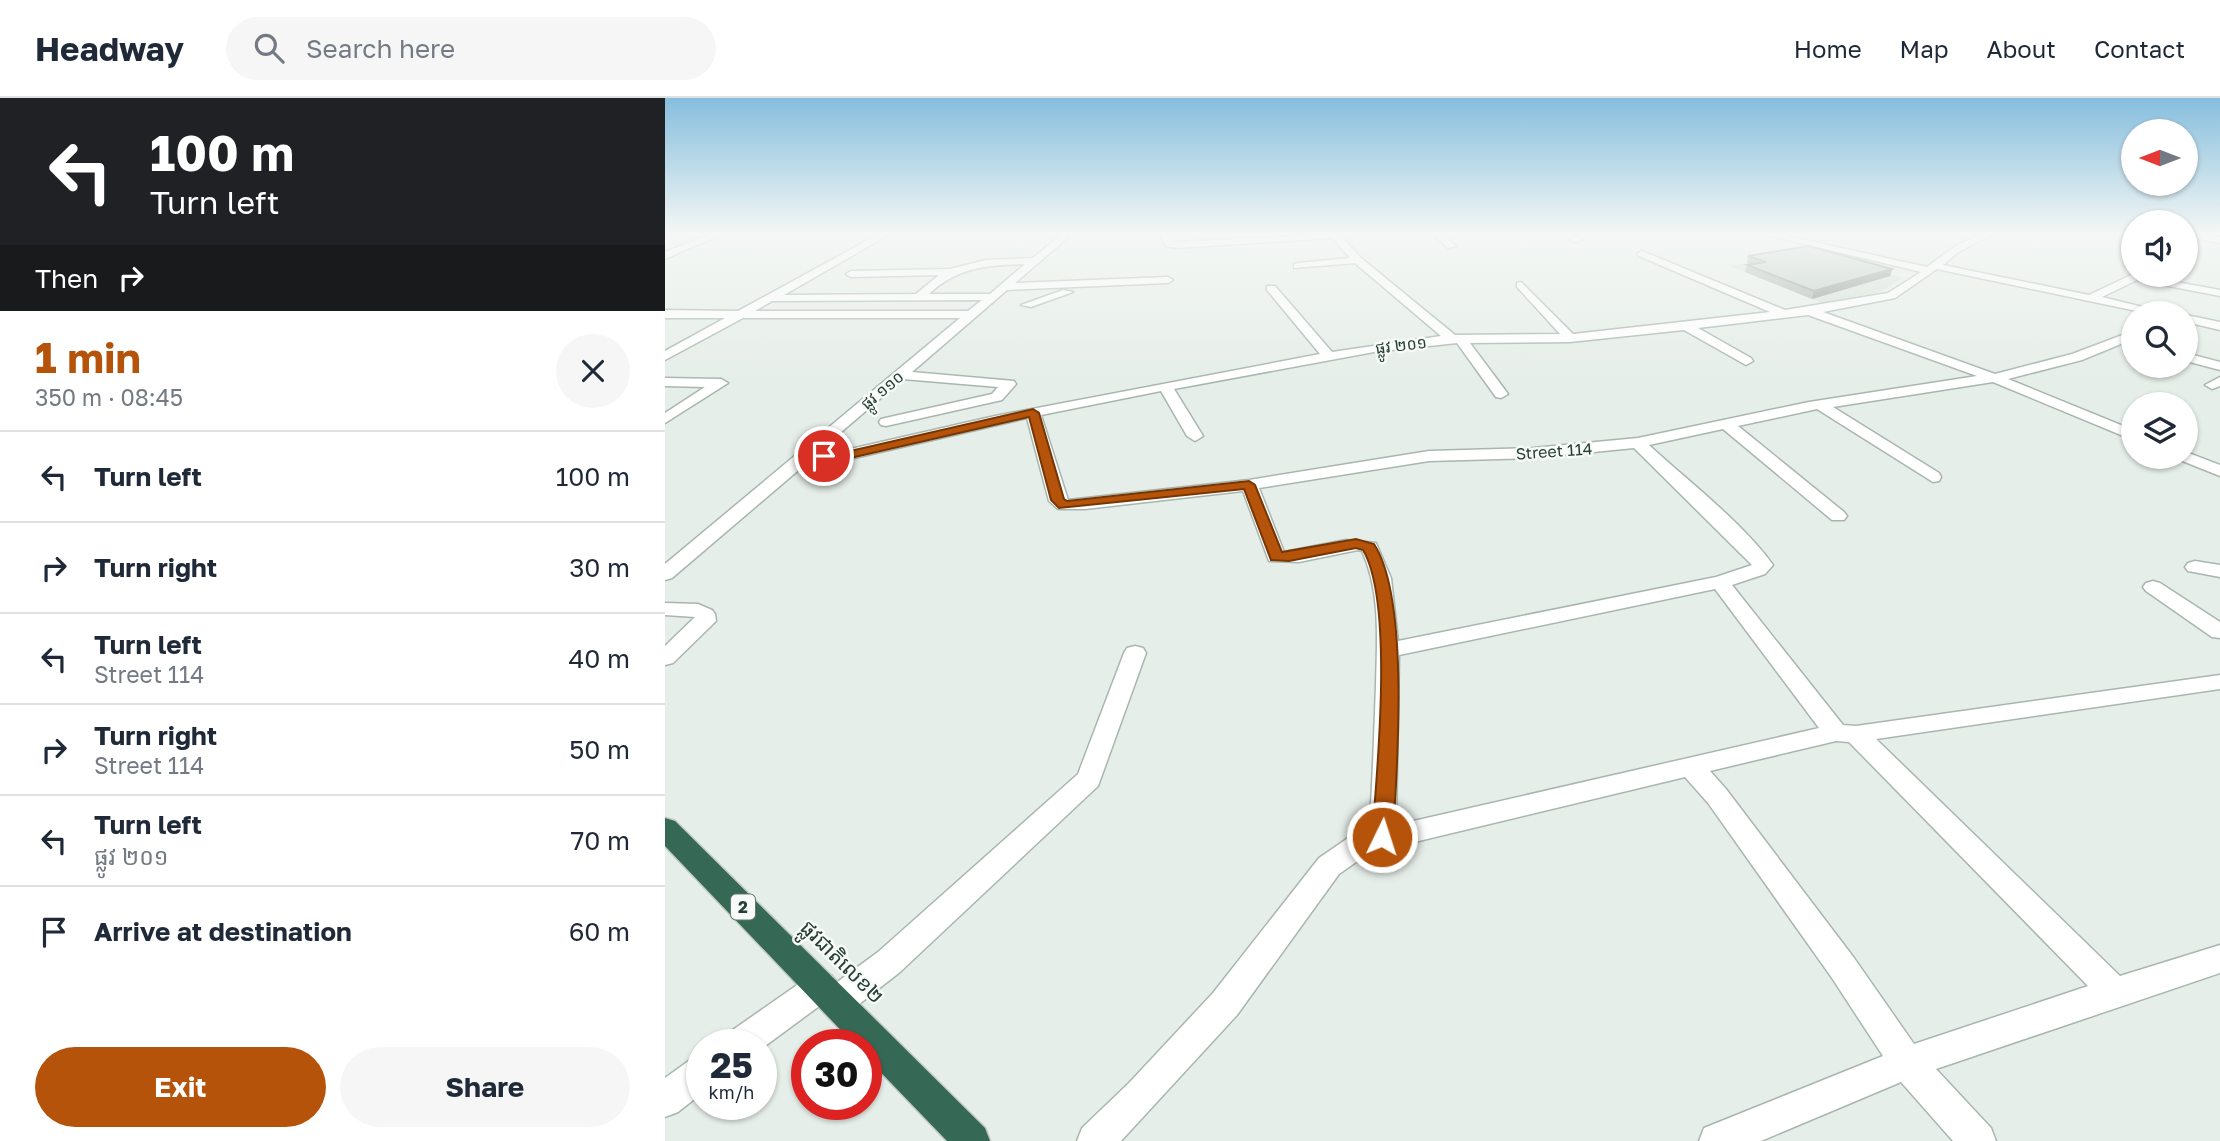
<!DOCTYPE html>
<html lang="en">
<head>
<meta charset="utf-8">
<style>
	body { margin:0; font-family:"Golos Text","Noto Sans Khmer",sans-serif; background:#f6f6f7; color:#1f2937; height:100vh; display:flex; flex-direction:column; font-size:26px; white-space:nowrap }
	* { box-sizing:border-box; margin:0 }
	p { font-size:23px; color:#747a83 }
	.icon { flex:none; width:38px; height:38px; fill:none; stroke:currentColor; stroke-width:2; stroke-linecap:round; stroke-linejoin:round }
	.map { position:relative; flex:1; overflow:hidden }
	.side { display:flex; flex-direction:column; background:#fff; width:665px }
	.side>* { flex:none }
	.guide { background:#202124; color:#fff; overflow:hidden }
	.needle { width:46px; rotate:270deg }
	.buttons { position:absolute; left:1456px; top:21px; display:grid; gap:14px }
	.buttons a { display:grid; place-items:center; width:77px; height:77px; border-radius:50%; background:#fff; box-shadow:0 2px 5px #0004; font-size:35px }
	.speed { position:absolute; left:21px; top:931px; display:flex; gap:14px; font-size:35px; font-weight:700; text-align:center }
	.speed>* { display:grid; place-content:center; width:91px; height:91px; border-radius:50%; background:#fff; box-shadow:0 2px 5px #0004; line-height:1 }
	.speed small { font-size:18px; font-weight:400 }
	.speed .limit { border:10px solid #d22; background:#fff; color:#111 }
	.pin { position:absolute; display:grid; place-items:center; width:60px; height:60px; color:#fff; margin:-30px; border:4px solid #fff; border-radius:50%; box-shadow:0 2px 7px #0007 }
	.me { position:absolute; width:77px; margin:-38px; rotate:4deg; stroke-linejoin:round; filter:drop-shadow(0 0 5px #0008) }
	.turn { display:flex; align-items:center; gap:24px; height:147px; padding:0 35px; font-size:32px }
	.turn .icon { width:91px; height:91px; stroke-width:2.5 }
	.turn b { display:block; font-size:49px; line-height:60px }
	.then { display:flex; align-items:center; height:66px; padding:0 35px; background:#0003; gap:14px; font-size:26px }
	.round { display:grid; place-items:center; flex:none; width:74px; height:74px; border-radius:37px; background:#f6f6f7 }
	.headline { display:flex; align-items:center; justify-content:space-between; height:119px; padding:0 35px }
	h1 { font-size:42px; font-weight:700; line-height:52px; color:#b45309 }
	.action { display:flex; gap:14px; margin-top:auto; padding:14px 35px }
	.action a { flex:1; height:80px; border-radius:42px; background:#b45309; color:#fff; font-size:28px; font-weight:700; line-height:80px; text-align:center }
	.action a+a { background:#f6f6f7; color:#1f2937 }
	ul { padding:0; list-style:none }
	li { display:flex; align-items:center; gap:21px; height:91px; padding:0 35px; border-top:2px solid #e0e1e3 }
	li div { flex:1 }
	li b { display:block; font-size:26px }
	li em { font-style:normal }
	header { display:flex; align-items:center; gap:42px; box-sizing:border-box; height:98px; padding:0 35px; background:#fff; border-bottom:2px solid #e0e1e3 }
	header strong { font-size:33px }
	nav { display:flex; gap:38px; margin-inline-start:auto; font-size:24px }
	.search { width:490px; height:63px; background:#f6f6f7; display:flex; align-items:center; gap:18px; box-sizing:border-box; padding:0 24px; border-radius:38px; color:#747a83; font-size:26px }
	main { display:flex; flex:1; min-height:0 }
	.map>svg:first-child { display:block }
</style>
</head>
<body>
<header>
<strong>Headway</strong>
<div class="search"><svg class="icon" aria-label="search" viewBox="0 0 24 24"><circle cx="10" cy="10" r="6"/><path d="M15 15l6 6"/></svg>Search here</div>
<nav><a>Home</a><a>Map</a><a>About</a><a>Contact</a></nav>
</header>
<main>
<section class="side">
<div class="guide">
<div class="turn"><svg class="icon" aria-label="left" viewBox="0 0 24 24"><path d="M17 20v-9H6M10 6l-5 5 5 5"/></svg><div><b>100 m</b>Turn left</div></div>
<div class="then">Then<svg class="icon" aria-label="right" viewBox="0 0 24 24"><path d="M7 20v-9h11M14 6l5 5-5 5"/></svg></div>
</div>
<div class="headline"><div><h1>1 min</h1><p>350 m · 08:45</p></div><a class="round"><svg class="icon" aria-label="close" viewBox="0 0 24 24"><path d="M6 6l12 12M18 6L6 18"/></svg></a></div>
<ul>
<li><svg class="icon" aria-label="left" viewBox="0 0 24 24"><path d="M17 20v-9H6M10 6l-5 5 5 5"/></svg><div><b>Turn left</b></div><em>100 m</em></li>
<li><svg class="icon" aria-label="right" viewBox="0 0 24 24"><path d="M7 20v-9h11M14 6l5 5-5 5"/></svg><div><b>Turn right</b></div><em>30 m</em></li>
<li><svg class="icon" aria-label="left" viewBox="0 0 24 24"><path d="M17 20v-9H6M10 6l-5 5 5 5"/></svg><div><b>Turn left</b><p>Street 114</p></div><em>40 m</em></li>
<li><svg class="icon" aria-label="right" viewBox="0 0 24 24"><path d="M7 20v-9h11M14 6l5 5-5 5"/></svg><div><b>Turn right</b><p>Street 114</p></div><em>50 m</em></li>
<li><svg class="icon" aria-label="left" viewBox="0 0 24 24"><path d="M17 20v-9H6M10 6l-5 5 5 5"/></svg><div><b>Turn left</b><p>ផ្លូវ ២០១</p></div><em>70 m</em></li>
<li><svg class="icon" aria-label="arrive" viewBox="0 0 24 24"><path d="M6 21V4h12l-3 4 3 4H6"/></svg><div><b>Arrive at destination</b></div><em>60 m</em></li>
</ul>
<div class="action"><a>Exit</a><a>Share</a></div>
</section>
<div class="map">
<svg width="1555" height="1043" viewBox="0 0 1555 1043">
	<rect width="100%" height="100%" fill="#e6eee9"/>
	<path fill="#d4ded8" d="M1142,154L1238,180L1215,194L1157,205L1065,168Z"/>
	<g fill="none" stroke-linecap="round" stroke-linejoin="round">
		<g stroke="#a9b6af" stroke-width="3">
			<path id="minor" d="M45,136H57L0,161V154Z
				M214,136H225L119,197L251,196L274,177L186,179L181,176L186,173L285,171L321,162L368,160L397,136H407L350,185L503,179L508,182L503,185L342,192L247,274L349,283L351,286L337,302L221,328L216,327L214,324L216,321L327,296L333,289L238,281L154,353L181,352L330,318L655,256L602,192V188H610L667,254L776,238L690,165L629,170V166L633,165L685,160L667,140L512,150L501,148L494,136H502L507,144H512L674,136L696,160L790,237L895,236L852,189V185L856,184L908,236L1105,214L974,158L972,156L977,153L1120,212L1223,195L1256,174L1099,136H1113L1262,169C1281,155 1303,136 1328,136L1292,155L1278,167L1424,197L1468,176L1555,192V198L1472,182L1437,199L1502,215H1481L1272,171L1230,200L1158,214L1330,276L1407,256L1468,233V241L1417,262L1343,281L1468,332V342L1328,284L1168,309L1274,375L1276,379L1274,383L1268,384L1152,311L1073,328L1179,414L1182,418L1179,422H1167L1058,331L984,347C1023,383 1078,425 1108,467L1100,476L1067,487L1178,627L1191,628L1555,577V591L1211,641L1455,878L1555,847V875L1271,971L1326,1030L1331,1043H1288L1236,984L1096,1043H1034L1039,1030L1218,958L1167,880L1043,705L1020,679L704,755L674,776L572,917L456,1043H412L417,1030L464,985L548,895L654,760L686,738L704,733C708,685 709,636 711,587C712,542 716,495 697,453L693,452L634,464L604,463L578,393L420,411H393L384,403L362,320L181,362L143,364L7,480L0,482V466L295,220H78L0,262V253L60,220H0V212L73,213ZM360,166L325,196H264C292,169 323,167 360,166ZM317,202L303,213H90L107,203ZM1143,217L1312,278L1144,304L973,340L868,350L764,353L584,382L403,402L376,317L496,293L522,338L530,343L538,338L509,291L709,254L792,245L831,299L836,300L843,296L805,245L905,244L1019,232L1081,267L1088,263L1086,260L1033,230ZM969,350L1087,467L1051,479L733,543L726,480L711,445L681,442L619,454L594,390L764,363L868,360ZM1050,491L1154,630L731,727L734,557ZM1171,643L1184,644L1423,888L1249,946L1189,860L1061,691L1045,673Z
				M767,136H777L791,148L783,150Z
				M897,136H908L917,142L909,144Z
				M1457,136H1468V140L1459,138Z
				M1521,136L1555,139V145L1521,139Z
				M398,192L408,194L366,209L356,207Z
				M1521,217L1555,224V232L1521,224Z
				M1521,255L1555,264V272L1521,263Z
				M1555,279V288L1547,291L1540,287Z
				M0,280L56,281L63,285L0,325V315L40,289L0,288Z
				M1521,354L1555,367V378L1515,362L1513,359H1521Z
				M1530,463L1555,467V479L1523,473L1520,469L1523,465Z
				M1488,483L1495,485L1555,524V540L1547,539L1481,493L1478,489L1481,485Z
				M0,505L33,506L47,512L50,516L51,523L8,565L0,567V548L30,519L0,517Z
				M470,548L478,550L481,555L433,688L235,874L184,914L172,918L160,914L157,906L96,951V947H57L62,936L145,878L156,874L167,878L171,885L213,854L413,676L459,555L462,550Z
				M37,957V995L13,1014L0,1019V980L25,962Z"/>
		</g>
		<g stroke="#c2c9c6" stroke-width="3">
			<path id="highway" d="M0,720L10,723L320,1030L325,1043H282L201,959V947H190L0,748Z"/>
		</g>
		<use href="#minor" fill="#fff" fill-rule="evenodd"/>
		<use href="#highway" fill="#356955" fill-rule="evenodd"/>
	</g>
	<path fill="#a2aca7" d="M1083,158L1227,171L1225,178L1147,201L1080,174L1082,167L1085,166L1082,165Z"/>
	<path fill="#848c88" d="M1227,171L1225,178L1147,201L1149,193Z"/>
	<path fill="#bcc8c2" stroke="#848c88" stroke-width="2" d="M1144,148L1227,171L1149,193L1082,167L1101,164L1083,158Z"/>
	<linearGradient id="sky" x2="0" y2="1"><stop stop-color="#86bedd"/><stop offset="0.48" stop-color="#f4f7f5"/><stop offset="1" stop-color="#f4f7f5" stop-opacity="0"/></linearGradient>
	<rect width="1555" height="282" fill="url(#sky)"/>
	<path fill="#b45309" stroke="#753606" stroke-width="2" d="M368,311L374,315L399,401L402,403L584,383L590,387L617,454L691,441L709,446C745,501 732,671 728,739L725,745L717,747L710,745L707,739C712,676 729,504 698,452L691,450L624,463L606,462L579,391L394,410L386,402L364,319L181,361L159,362L153,358L159,355L181,354Z"/>
	<g text-anchor="middle" stroke-width="5" stroke-linejoin="round" paint-order="stroke">
		<g font-size="16" fill="#263f34" stroke="#f7faf8">
			<text transform="translate(736 247) rotate(-7)" y="6">ផ្លូវ ២០១</text>
			<text transform="translate(217 292) rotate(-40)" y="6">ផ្លូវ ១១០</text>
			<text transform="translate(889 353) rotate(-4)" y="6">Street 114</text>
		</g>
		<rect fill="#f7faf8" stroke="#65776f" stroke-width="2" x="66" y="796.5" width="24" height="25" rx="5"/>
		<g font-size="16" font-weight="bold" fill="#263f34">
			<text x="78" y="815">2</text>
		</g>
		<g font-size="21" fill="#263f34" stroke="#f7faf8">
			<text transform="translate(177 864) rotate(45)" y="7">ផ្លូវជាតិលេខ២</text>
		</g>
	</g>
</svg>
<div class="buttons">
<a><svg class="needle" viewBox="-14 -14 28 28"><path d="M0-13l5 13h-10z" fill="#e53935"/><path d="M0 13l5-13h-10z" fill="#747a83"/></svg></a>
<a><svg class="icon" aria-label="sound" viewBox="0 0 24 24"><path d="M4 9h4l5-4v14l-5-4H4zM17 9q2 3 0 6"/></svg></a>
<a><svg class="icon" aria-label="search" viewBox="0 0 24 24"><circle cx="10" cy="10" r="6"/><path d="M15 15l6 6"/></svg></a>
<a><svg class="icon" aria-label="layers" viewBox="0 0 24 24"><path d="M12 4l9 5-9 5-9-5zM3 14l9 5 9-5"/></svg></a>
</div>
<div class="speed"><div>25<small>km/h</small></div><div class="limit">30</div></div>
<div class="pin" style="left:159px;top:358px;background:#d93025"><svg class="icon" aria-label="arrive" viewBox="0 0 24 24"><path d="M6 21V4h12l-3 4 3 4H6"/></svg></div>
<svg class="me" style="left:717px;top:739px" viewBox="-20 -20 40 40"><circle r="17" fill="#b45309" stroke="#fff" stroke-width="3"/><path d="M0-11L8 9 0 5-8 9z" fill="#fff"/></svg>
</div>
</main>
</body>
</html>
